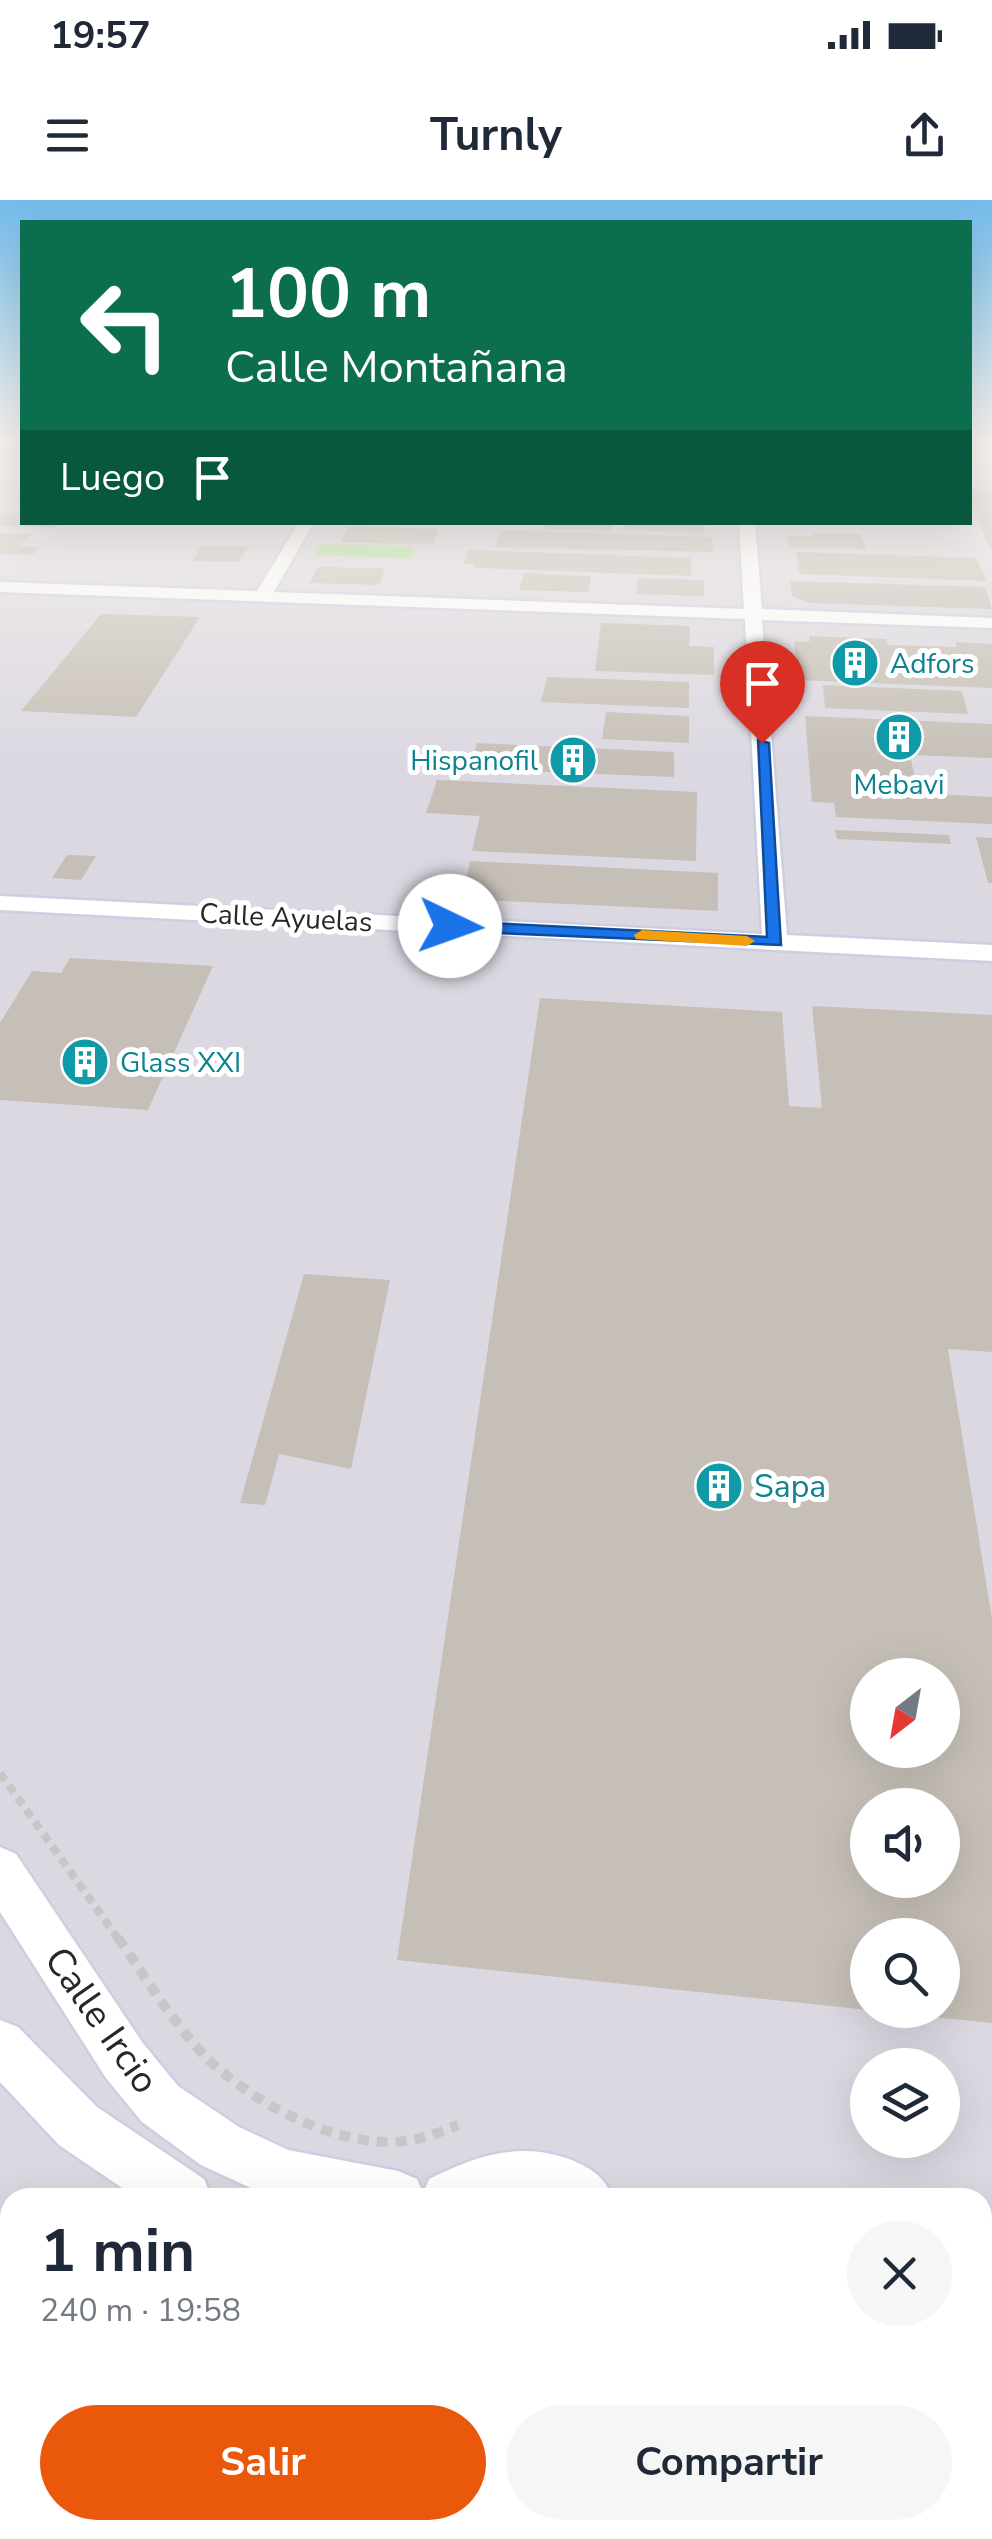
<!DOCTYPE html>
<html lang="es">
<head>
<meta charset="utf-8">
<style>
	body { margin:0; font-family:"Nunito Sans",sans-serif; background:#f6f6f7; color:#1f2937; height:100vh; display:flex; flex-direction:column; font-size:38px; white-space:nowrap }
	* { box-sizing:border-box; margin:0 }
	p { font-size:32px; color:#747a83 }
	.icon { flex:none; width:55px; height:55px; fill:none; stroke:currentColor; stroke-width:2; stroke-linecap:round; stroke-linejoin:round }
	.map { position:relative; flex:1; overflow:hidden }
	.drawer { position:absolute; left:0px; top:1988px; width:992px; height:352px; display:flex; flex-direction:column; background:#fff; border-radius:30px 30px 0 0; box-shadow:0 10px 40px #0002 }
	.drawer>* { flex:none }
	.banner { position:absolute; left:20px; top:20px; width:952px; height:305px; border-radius:0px; box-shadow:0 10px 40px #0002; background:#0b6e4f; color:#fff; overflow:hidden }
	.needle { width:65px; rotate:211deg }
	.fabs { position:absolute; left:850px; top:1458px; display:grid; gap:20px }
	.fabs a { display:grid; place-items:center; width:110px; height:110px; border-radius:50%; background:#fff; box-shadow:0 10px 40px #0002; font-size:50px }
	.pin { position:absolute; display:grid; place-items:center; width:85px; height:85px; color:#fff; margin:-102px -42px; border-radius:50% 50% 50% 0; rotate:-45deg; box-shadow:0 0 10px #0007 }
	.pin .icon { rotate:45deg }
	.me { position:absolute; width:110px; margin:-55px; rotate:93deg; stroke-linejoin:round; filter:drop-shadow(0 0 8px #0008) }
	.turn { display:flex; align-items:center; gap:35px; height:210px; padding:0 40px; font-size:45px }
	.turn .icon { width:130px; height:130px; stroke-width:2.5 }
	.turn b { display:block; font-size:70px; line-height:85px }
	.then { display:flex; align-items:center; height:95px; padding:0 40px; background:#0003; gap:20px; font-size:38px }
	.round { display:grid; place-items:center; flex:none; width:105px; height:105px; border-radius:52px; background:#f6f6f7 }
	.headline { display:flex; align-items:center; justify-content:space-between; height:170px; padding:0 40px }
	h1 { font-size:60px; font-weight:700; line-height:75px }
	.primary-button { display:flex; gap:20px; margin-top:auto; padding:20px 40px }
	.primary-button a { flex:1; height:115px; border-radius:60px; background:#ea580c; color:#fff; font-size:40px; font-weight:700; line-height:115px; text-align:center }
	.primary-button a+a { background:#f6f6f7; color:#1f2937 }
	.status { display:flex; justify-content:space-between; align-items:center; height:70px; padding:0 50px; background:#fff; direction:ltr }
	.status svg { height:28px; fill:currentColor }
	header { display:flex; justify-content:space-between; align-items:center; height:130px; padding:0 40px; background:#fff; font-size:45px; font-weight:700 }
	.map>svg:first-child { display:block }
</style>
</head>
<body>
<div class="status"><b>19:57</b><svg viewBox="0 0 49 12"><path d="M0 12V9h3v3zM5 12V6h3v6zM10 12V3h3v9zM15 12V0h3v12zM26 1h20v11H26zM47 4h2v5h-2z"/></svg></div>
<header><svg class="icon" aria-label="menu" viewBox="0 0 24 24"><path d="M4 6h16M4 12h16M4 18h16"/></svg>Turnly<svg class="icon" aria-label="share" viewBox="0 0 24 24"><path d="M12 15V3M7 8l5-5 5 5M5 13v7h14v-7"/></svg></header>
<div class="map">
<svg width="992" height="2339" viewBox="0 0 992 2339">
	<rect width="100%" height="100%" fill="#eae3d7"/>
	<path fill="#dbd8e2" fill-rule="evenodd" d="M0,241H22V322H970V263L992,269V2339H0ZM868,1475H942V1550H868ZM868,1605H942V1680H868ZM868,1735H942V1810H868ZM868,1865H942V1940H868ZM10,1998H982V2330H10Z"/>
	<path fill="#aae490" d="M320,344L416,347L410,359L314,355Z"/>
	<path fill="#c5bfb7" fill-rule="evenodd" d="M970,289H992V352L970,304Z
		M0,313H22V322H61L56,328L0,326Z
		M591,322L614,325L613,331L543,329L545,324Z
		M628,322H708V326H704L705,333L621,330Z
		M348,326L438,329L434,345L341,342Z
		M500,330L712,337L713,352L496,347Z
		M0,333L31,334L19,346L40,347L32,355L0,354Z
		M812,333L861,334L866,349L789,347L787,336H813Z
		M202,345L249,347L238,362L192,361Z
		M468,350L691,358V376L474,368L475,364H464Z
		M796,352L976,358L987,381L799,374Z
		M318,367L382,368L385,370L379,385L309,383Z
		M524,373L591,376L588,392L519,390Z
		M638,378L704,380V396L636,394Z
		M790,381L985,387L992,409L809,403L792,396Z
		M101,414L200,417L136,517L21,511Z
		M601,423L690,426L689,446L714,447V475L595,471Z
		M809,436L886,439L888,445L957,447L955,442L992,444V488L798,480L794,441L809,442Z
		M547,477L689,482V508L541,502Z
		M823,485L962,491L968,514L825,508Z
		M606,512L689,516V543L602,539Z
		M805,516L992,524V558L910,555L918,593L992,597V624L836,617L834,603L812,602Z
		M477,543L674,552V577L470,569Z
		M437,580L697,592L696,661L472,651L480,616L426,613Z
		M835,630L949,635L951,644L837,639Z
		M976,637L992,638V683H988Z
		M67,655L96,656L81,680L52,678Z
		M470,661L718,673V711L462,699Z
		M70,758L213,766L148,910L0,900V823L32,771L61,773Z
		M540,798L782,812L789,906L822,908L812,806L992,815V1152L948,1149L992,1419V1823L893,1813L942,1810V1735H868V1810L397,1760ZM868,1475H942V1550H868ZM868,1605H942V1680H868Z
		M304,1074L390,1080L351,1269L279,1254L265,1305L240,1303Z"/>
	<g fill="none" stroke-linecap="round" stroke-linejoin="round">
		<g stroke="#cccfe1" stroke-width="5">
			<path id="street" d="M299,322H314L274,392L744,409L739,322H755L762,409L992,418V428L762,420L787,735L992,745V761L0,710V696L762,734L745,419L0,392V382L257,391Z
				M0,1647L16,1654L142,1842L178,1886L239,1927L288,1950L398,1971L417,1979L423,1993L429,1979C477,1955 522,1940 574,1961C594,1970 604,1977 613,1998H272L201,1965L142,1922L106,1878L0,1712Z
				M0,1820L18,1827L97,1907L204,1979L212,1998H137L59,1945L0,1882Z
				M982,2046H992V2102H982Z
				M279,2330H341L337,2339H275Z
				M486,2330H548L550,2339H488Z"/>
		</g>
		<path stroke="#c7c7c7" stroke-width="2.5" stroke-dasharray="4 2.5" stroke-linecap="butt" d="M0,256L17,241"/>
		<path stroke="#c7c7c7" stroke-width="8" stroke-dasharray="9 6" stroke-linecap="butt" d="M0,1573L119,1740"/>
		<path stroke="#c7c7c7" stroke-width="10" stroke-dasharray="11 8" stroke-linecap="butt" d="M118,1738C146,1777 171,1821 205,1856C248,1900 328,1943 391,1942C415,1942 436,1934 458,1925"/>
		<use href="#street" fill="#fff" fill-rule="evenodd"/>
	</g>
	<linearGradient id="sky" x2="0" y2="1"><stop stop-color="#73bcec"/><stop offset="0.42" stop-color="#f6f2ed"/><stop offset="1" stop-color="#f6f2ed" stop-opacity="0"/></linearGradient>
	<rect width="992" height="568" fill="url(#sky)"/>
	<path fill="#1a73e8" stroke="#114b97" stroke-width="2.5" d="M758,540L769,543L781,745L450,731L442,726L450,721L767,737Z"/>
	<path fill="#f59e0b" d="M642,730L747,736L755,741L747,746L636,739L634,735Z"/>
	<defs>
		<g id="building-disc" transform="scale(2.5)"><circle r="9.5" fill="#0f9aa8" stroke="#fff"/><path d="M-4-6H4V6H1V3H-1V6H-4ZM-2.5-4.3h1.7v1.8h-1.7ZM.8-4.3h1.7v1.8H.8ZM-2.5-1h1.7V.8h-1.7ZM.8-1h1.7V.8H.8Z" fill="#fff"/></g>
	</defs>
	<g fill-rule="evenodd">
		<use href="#building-disc" x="855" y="463"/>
		<use href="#building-disc" x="899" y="537"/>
		<use href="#building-disc" x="573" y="560"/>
		<use href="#building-disc" x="85" y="862"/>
		<use href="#building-disc" x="719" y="1286"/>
	</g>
	<g text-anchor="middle" stroke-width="10" stroke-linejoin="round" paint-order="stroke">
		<g font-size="28" fill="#0d838f" stroke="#fff" text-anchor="start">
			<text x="890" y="473">Adfors</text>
			<text x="538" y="570" text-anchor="end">Hispanofil</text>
			<text x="899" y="594" text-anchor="middle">Mebavi</text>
			<text x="120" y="872">Glass XXI</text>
		</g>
		<g font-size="28" fill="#272727" stroke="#fff">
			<text transform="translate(286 717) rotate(3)" y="10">Calle Ayuelas</text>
		</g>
		<g font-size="32" fill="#0d838f" stroke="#fff" text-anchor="start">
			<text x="754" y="1297">Sapa</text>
		</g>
		<g font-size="38" fill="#272727" stroke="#fff">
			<text transform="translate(102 1820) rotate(55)" y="13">Calle Ircio</text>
		</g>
	</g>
</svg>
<div class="fabs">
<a><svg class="needle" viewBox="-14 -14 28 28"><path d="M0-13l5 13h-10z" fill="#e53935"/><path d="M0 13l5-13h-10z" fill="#747a83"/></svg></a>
<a><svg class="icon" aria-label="sound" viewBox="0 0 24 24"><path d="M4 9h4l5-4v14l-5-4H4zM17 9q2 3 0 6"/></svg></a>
<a><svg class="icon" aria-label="search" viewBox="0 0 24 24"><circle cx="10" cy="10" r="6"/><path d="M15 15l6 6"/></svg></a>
<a><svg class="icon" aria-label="layers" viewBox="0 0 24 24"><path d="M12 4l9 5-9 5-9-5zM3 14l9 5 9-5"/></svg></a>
</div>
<div class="pin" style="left:762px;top:543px;background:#d93025"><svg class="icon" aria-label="arrive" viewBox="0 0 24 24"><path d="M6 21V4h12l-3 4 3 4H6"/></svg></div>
<svg class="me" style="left:450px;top:726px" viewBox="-20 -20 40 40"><circle r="19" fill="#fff"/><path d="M0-13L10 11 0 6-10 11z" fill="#1a73e8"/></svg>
<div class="banner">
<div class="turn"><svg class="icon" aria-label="left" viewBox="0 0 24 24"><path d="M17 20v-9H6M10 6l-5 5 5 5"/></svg><div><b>100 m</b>Calle Montañana</div></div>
<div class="then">Luego<svg class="icon" aria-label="arrive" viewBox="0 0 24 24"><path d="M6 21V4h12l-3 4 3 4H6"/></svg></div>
</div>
<section class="drawer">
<div class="headline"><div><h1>1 min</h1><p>240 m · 19:58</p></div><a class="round"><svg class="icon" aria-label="close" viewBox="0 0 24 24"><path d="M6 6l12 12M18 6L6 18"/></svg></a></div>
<div class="primary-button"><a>Salir</a><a>Compartir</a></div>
</section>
</div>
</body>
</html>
